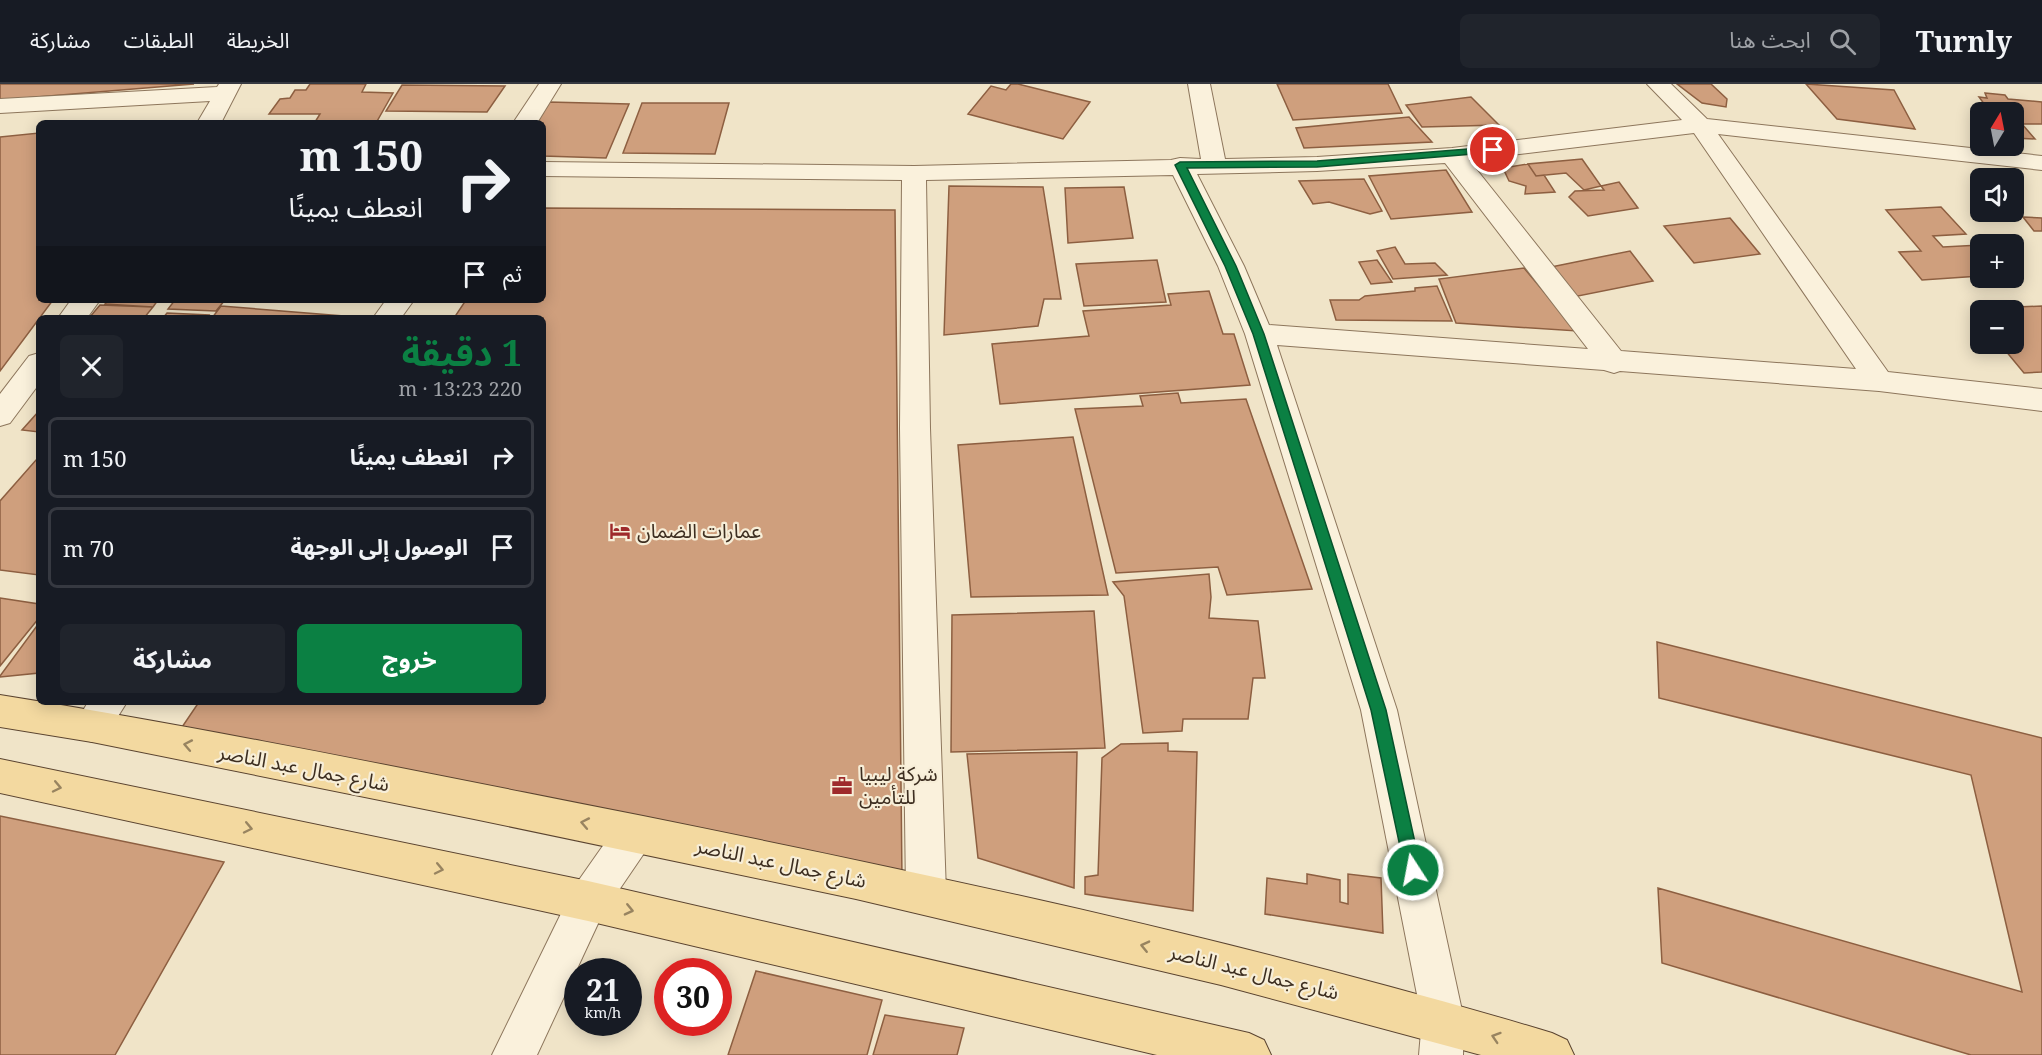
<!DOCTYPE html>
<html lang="ar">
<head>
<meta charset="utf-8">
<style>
	body { margin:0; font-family:"Noto Serif","Noto Sans Arabic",serif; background:#20242c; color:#f1f3f6; direction:rtl; height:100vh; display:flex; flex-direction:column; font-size:22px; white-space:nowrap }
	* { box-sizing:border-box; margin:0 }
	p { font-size:20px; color:#9ea1a6 }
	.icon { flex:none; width:33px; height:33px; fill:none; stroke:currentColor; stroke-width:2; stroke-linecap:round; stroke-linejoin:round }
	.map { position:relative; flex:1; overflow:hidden; direction:ltr }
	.details { position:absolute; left:36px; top:231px; width:510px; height:390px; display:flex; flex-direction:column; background:#171b24; border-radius:9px; box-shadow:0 3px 15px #0003; direction:rtl }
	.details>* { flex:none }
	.guide { position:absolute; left:36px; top:36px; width:510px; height:183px; border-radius:9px; box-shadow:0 3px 15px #0003; direction:rtl; background:#171b24; color:#f1f3f6; overflow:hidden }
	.needle { width:39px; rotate:10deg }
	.fabs { position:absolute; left:1970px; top:18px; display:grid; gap:12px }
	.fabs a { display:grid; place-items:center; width:54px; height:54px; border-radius:9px; background:#171b24; box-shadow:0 3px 15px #0003; font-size:30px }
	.speed { position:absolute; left:564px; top:874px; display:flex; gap:12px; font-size:30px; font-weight:700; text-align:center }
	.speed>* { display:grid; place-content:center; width:78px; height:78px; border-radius:50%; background:#171b24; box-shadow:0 3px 15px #0003; line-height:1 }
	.speed small { font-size:15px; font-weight:400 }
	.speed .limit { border:9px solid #d22; background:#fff; color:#111 }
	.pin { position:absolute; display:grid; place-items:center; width:51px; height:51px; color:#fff; margin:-26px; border:3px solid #fff; border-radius:50%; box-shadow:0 2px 6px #0007 }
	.me { position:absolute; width:66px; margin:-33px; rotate:349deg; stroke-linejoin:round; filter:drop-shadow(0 0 4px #0008) }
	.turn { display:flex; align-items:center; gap:21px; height:126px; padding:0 24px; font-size:27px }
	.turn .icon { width:78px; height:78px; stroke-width:2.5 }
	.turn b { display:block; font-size:42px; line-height:51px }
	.then { display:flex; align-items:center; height:57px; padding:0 24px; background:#0003; gap:12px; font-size:22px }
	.round { display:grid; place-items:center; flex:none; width:63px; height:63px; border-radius:9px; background:#20242c }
	.head { display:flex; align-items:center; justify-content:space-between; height:102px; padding:0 24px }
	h1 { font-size:36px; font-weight:700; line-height:45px; color:#0b8043 }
	.cta { display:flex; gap:12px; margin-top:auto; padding:12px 24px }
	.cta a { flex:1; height:69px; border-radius:9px; background:#0b8043; color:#fff; font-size:24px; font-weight:700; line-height:69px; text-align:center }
	.cta a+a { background:#20242c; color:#f1f3f6 }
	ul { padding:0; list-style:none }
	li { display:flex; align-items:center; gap:18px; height:81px; margin:0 12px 9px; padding:0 12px; border:3px solid #363941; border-radius:9px }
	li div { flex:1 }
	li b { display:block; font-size:22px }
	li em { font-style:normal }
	header { display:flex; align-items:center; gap:36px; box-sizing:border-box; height:84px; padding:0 30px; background:#171b24; border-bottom:2px solid #363941 }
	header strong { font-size:28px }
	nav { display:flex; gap:33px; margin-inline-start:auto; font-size:21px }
	.search { width:420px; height:54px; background:#20242c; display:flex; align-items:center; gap:15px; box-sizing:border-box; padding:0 21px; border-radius:9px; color:#9ea1a6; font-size:22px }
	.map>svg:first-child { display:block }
</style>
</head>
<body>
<header>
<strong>Turnly</strong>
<div class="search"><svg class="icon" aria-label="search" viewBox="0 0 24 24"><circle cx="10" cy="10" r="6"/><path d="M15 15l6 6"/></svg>ابحث هنا</div>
<nav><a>الخريطة</a><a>الطبقات</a><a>مشاركة</a></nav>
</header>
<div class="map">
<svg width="2042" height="971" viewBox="0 0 2042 971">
	<rect width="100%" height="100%" fill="#f0e4c8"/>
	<path fill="#cf9f7d" stroke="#8d5f41" stroke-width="1.5" d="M0,0H194L0,16Z
		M310,0H366L362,8L393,9L376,39L315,38L320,30H269L280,15L290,14L295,6H306Z
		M1011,0H1018L1090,18L1063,55L968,30L991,2L1006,6Z
		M1277,0H1388L1402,29L1293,36Z
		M1677,0H1711L1727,15L1726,23L1702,19Z
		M1806,0L1894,6L1915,45L1837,35Z
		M402,1L505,2L487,28L386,27Z
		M1985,9L2005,11L2008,15L2042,18V40H2022L2035,55L2013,54V28H1990L1979,13L1987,14Z
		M1471,13L1499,41L1422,43L1406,21Z
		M548,18L629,20L606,74L543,72V39H537Z
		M642,19H729L715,70L623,69Z
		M1409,33L1432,58L1304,64L1296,44Z
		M39,49V216H53L0,287V53Z
		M1582,75L1601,102L1584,106L1566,89L1536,92L1528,80Z
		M1528,80L1536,92L1544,91L1555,108L1525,110L1526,102L1509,97L1503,84Z
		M1446,86L1472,128L1391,135L1369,92Z
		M1364,95L1382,127L1370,130L1329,118L1313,120L1299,97Z
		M1619,98L1638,124L1588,132L1569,113L1575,107L1604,106L1601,102Z
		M949,102L1043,103L1061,215H1044L1038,242L944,251Z
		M1124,103L1133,154L1068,159L1065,104Z
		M1941,123L1966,150L1933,152L1943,163L1980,161V192L1922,196L1899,168L1921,167L1886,126Z
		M543,124L895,126L902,796L178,649L199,618H543V234H454L466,216H543Z
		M2023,133L2042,134V147H2034Z
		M1730,134L1760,170L1694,179L1664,142Z
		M1395,163L1405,180L1435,179L1447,191L1393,195L1377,167Z
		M1630,167L1653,197L1573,213L1551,183Z
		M1157,176L1166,218L1084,222L1076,180Z
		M1377,176L1392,198L1371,200L1359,178Z
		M1524,184L1577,247L1456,239L1439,195Z
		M1437,202L1452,237L1336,236L1330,216H1359L1365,212L1415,207V204Z
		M1209,207L1223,250H1234L1250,301L1000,320L992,260L1089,252L1083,227L1171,221L1168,210Z
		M108,216H158L153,223L105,220Z
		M175,216H225L216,227L168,225Z
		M100,221L153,223L144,234H89Z
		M221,222L343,232L342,234H212Z
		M2042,222V288L2024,289L2000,260H2013V226H1980V235L1972,225Z
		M167,229L209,231L207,234H163Z
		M1178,309L1181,319L1246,315L1312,505L1227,511L1218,483L1116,489L1075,325L1143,322L1140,312Z
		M39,327V348L22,346Z
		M1073,353L1108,511L971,513L958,361Z
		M36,376L39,377V491L0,486V417Z
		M1209,490L1211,513L1209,534L1258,537L1265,594H1253L1248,635H1183L1182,647L1143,649L1124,512L1113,498Z
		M0,514L39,520V534L0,582Z
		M1094,527L1105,664L951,668L952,531Z
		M39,539V589L0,593V592Z
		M1657,558L2042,654V971H1971L1662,879L1658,804L2022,908L1971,691L1659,614Z
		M1168,659V667L1197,668L1193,827L1085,810V793L1098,791L1102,674L1121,660Z
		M1077,668L1074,804L978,774L967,670Z
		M0,732L224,778L115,971H0Z
		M1307,790L1340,796V818L1348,820V790L1381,794L1383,849L1265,830L1267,794L1307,800Z
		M756,887L882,916L867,971H728Z
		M885,931L964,944L957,971H873Z"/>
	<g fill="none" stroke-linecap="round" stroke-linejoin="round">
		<g stroke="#8d765c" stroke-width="2">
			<path id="minor" d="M219,0H241L221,39H197L210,17L0,29V15L217,3Z
				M539,0H561L537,39H513Z
				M1188,0H1210L1225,75L1317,73L1452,64L1682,36L1647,0H1671L1707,35L2042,72V86L1718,50L1888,288L2042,305V327L1879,307L1620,287L1614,289L1604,286L1277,261L1397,626L1464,936L1463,971H1419L1422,936L1361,626L1245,250L1218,182L1173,91L926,96L930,344L946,809L940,823L926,829L912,823L906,809L900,344L902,96L543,92V78L914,82L1171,76L1180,74L1201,75ZM1694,49L1856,285L1621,267L1469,76ZM1445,79L1588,265L1269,241L1244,182L1197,90L1317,87Z
				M71,216H100L87,234H58Z
				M386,216H414L401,234H373Z
				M39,269V300L10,339L0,342V310L29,272Z
				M88,618H127L105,653L92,658L79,653L74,642Z
				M635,731L649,736L654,749L649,762L602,831L537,971H492L574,803L621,736Z"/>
		</g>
		<g stroke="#5b4430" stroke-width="2">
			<path id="major" d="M0,611C214,645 430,690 643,732C948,794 1254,859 1552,949L1567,956L1574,971H1481L1221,901L856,815L474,735L92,658L0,643Z
				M0,675L588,797L1249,949L1264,956L1271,971H1157L588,837L0,709Z"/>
		</g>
		<use href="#minor" fill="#faf1dc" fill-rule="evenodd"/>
		<use href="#major" fill="#f3d9a0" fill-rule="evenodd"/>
	</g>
	<defs><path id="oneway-chevron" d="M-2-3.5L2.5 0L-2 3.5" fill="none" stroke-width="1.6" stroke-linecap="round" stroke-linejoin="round" transform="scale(1.5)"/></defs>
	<g stroke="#988460">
		<use href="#oneway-chevron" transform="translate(188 661) rotate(-169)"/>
		<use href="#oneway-chevron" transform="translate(57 703) rotate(12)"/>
		<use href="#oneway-chevron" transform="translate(585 739) rotate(-169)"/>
		<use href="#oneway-chevron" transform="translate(248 744) rotate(12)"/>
		<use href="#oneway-chevron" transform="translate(439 785) rotate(12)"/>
		<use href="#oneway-chevron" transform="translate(629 826) rotate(13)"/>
		<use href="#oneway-chevron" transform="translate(1145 862) rotate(-167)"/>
		<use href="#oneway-chevron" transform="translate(1496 953) rotate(-162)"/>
	</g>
	<path fill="#0b8043" stroke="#07532c" stroke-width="1.5" d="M1493,63L1498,66L1497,68L1317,83L1187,84L1236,182L1264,250L1386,626L1421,786L1419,792L1413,794L1407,792L1405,786L1371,626L1253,250L1225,182L1175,81L1180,78L1317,77Z"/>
	<defs>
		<g id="hotel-bare" transform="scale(1.62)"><path d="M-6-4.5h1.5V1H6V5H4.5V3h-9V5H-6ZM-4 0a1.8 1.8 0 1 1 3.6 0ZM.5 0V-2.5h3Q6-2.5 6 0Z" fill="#9e2a2b" stroke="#f7eed8" stroke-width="2.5" paint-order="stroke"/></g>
		<g id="office-bare" transform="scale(1.62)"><path d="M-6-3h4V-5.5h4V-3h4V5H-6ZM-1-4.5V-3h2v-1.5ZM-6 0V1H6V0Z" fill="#9e2a2b" stroke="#f7eed8" stroke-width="2.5" paint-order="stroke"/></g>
	</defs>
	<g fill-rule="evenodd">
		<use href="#hotel-bare" x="620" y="447"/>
		<use href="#office-bare" x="842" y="702"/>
	</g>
	<g text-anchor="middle" stroke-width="4.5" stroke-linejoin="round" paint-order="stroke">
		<g font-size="20" fill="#3d2e20" stroke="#f7eed8" text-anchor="start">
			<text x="637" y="454">عمارات الضمان</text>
			<text x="859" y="697">شركة ليبيا<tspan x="859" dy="23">للتأمين</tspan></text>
		</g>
		<g font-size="20" fill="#3d2e20" stroke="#f7eed8">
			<text transform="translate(304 684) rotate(11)" y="7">شارع جمال عبد الناصر</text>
			<text transform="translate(781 779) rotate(12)" y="7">شارع جمال عبد الناصر</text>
			<text transform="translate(1254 888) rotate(14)" y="7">شارع جمال عبد الناصر</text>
		</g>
	</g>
</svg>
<div class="fabs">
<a><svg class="needle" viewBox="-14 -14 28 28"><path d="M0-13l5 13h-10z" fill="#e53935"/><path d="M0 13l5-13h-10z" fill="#9ea1a6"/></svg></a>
<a><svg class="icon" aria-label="sound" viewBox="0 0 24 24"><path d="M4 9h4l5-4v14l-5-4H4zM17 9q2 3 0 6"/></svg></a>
<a>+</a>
<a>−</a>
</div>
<div class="speed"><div>21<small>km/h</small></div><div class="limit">30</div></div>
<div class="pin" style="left:1493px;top:66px;background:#d93025"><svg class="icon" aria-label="arrive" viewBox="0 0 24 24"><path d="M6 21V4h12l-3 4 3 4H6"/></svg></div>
<svg class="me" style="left:1413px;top:786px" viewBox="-20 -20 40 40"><circle r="17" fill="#0b8043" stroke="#fff" stroke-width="3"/><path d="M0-11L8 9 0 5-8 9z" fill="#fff"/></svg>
<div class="guide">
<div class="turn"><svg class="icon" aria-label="right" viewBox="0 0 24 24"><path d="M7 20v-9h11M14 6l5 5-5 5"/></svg><div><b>150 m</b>انعطف يمينًا</div></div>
<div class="then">ثم<svg class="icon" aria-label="arrive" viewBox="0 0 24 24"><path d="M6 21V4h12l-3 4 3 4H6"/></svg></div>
</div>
<section class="details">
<div class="head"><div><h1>1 دقيقة</h1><p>220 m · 13:23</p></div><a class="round"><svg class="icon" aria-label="close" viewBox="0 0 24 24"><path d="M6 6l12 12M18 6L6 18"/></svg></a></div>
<ul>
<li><svg class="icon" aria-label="right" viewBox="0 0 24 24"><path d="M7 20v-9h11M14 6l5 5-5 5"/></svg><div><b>انعطف يمينًا</b></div><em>150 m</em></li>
<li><svg class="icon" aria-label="arrive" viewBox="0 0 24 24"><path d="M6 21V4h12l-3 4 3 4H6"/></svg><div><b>الوصول إلى الوجهة</b></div><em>70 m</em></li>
</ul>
<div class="cta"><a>خروج</a><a>مشاركة</a></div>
</section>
</div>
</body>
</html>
